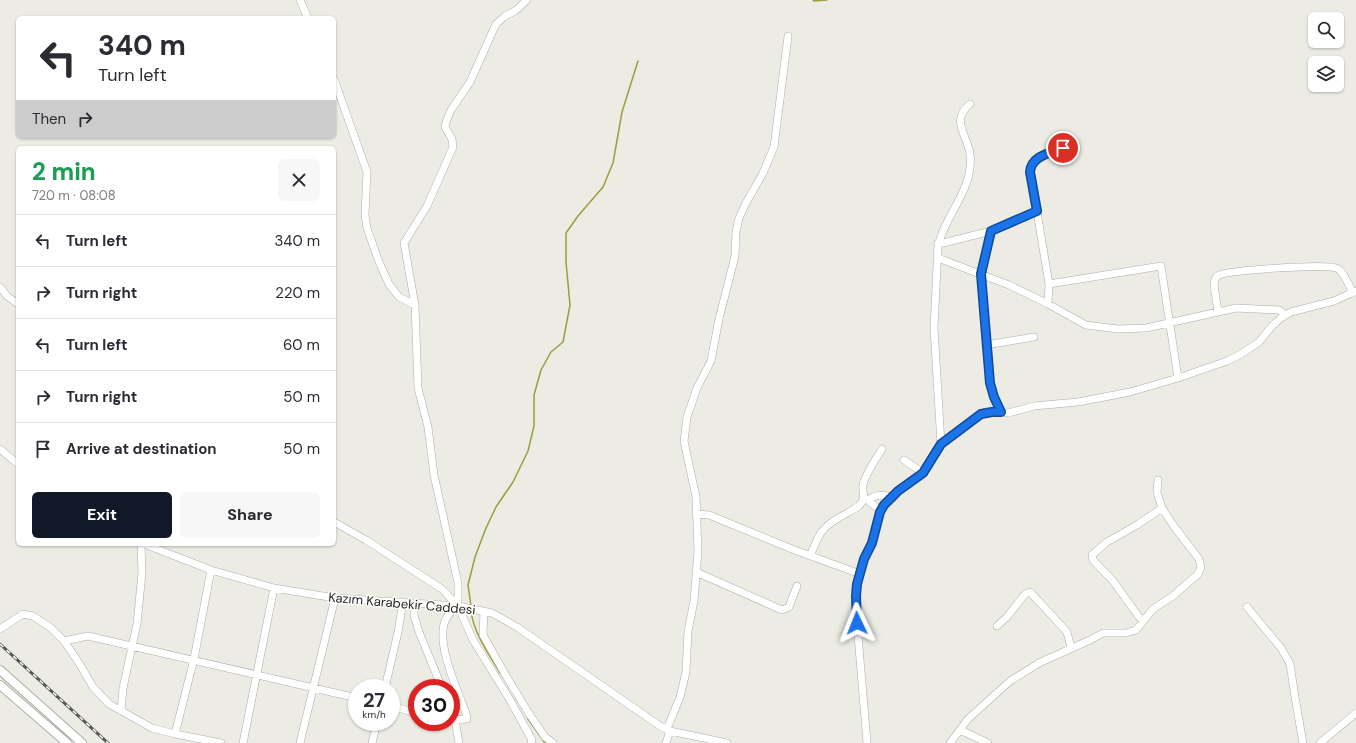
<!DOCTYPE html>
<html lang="en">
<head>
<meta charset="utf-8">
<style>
	body { margin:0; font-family:"DM Sans",sans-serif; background:#f7f7f7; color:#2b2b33; height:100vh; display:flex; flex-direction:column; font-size:15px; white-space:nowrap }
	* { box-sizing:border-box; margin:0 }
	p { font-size:13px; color:#7c7c81 }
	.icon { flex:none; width:22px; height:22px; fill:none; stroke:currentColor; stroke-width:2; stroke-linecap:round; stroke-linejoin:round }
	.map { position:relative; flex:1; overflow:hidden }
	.side { position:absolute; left:16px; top:146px; width:320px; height:400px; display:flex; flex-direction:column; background:#fff; border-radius:6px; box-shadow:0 1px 3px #0004 }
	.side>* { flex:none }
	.guide { position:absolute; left:16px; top:16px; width:320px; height:122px; border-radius:6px; box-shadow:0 1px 3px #0004; background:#fff; color:#2b2b33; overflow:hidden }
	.buttons { position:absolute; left:1308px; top:12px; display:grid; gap:8px }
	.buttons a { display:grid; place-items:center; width:36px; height:36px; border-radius:6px; background:#fff; box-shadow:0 1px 3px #0004; font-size:20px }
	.speed { position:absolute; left:348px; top:679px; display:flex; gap:8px; font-size:20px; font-weight:700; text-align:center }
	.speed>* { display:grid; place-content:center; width:52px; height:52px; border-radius:50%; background:#fff; box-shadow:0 1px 3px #0004; line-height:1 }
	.speed small { font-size:10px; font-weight:400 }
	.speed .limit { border:6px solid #d22; background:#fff; color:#111 }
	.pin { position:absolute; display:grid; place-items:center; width:34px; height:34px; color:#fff; margin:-17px; border:2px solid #fff; border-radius:50%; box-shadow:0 1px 4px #0007 }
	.me { position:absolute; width:44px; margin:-22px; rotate:358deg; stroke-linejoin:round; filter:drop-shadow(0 0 3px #0008) }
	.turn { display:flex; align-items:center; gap:14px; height:84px; padding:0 16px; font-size:18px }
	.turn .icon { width:52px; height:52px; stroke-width:2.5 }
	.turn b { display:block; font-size:28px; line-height:34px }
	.then { display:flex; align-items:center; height:38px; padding:0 16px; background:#0003; gap:8px; font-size:15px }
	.round { display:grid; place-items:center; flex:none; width:42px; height:42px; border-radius:6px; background:#f7f7f7 }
	.headline { display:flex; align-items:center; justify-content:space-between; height:68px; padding:0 16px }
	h1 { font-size:24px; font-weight:800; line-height:30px; color:#1e9e55 }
	.cta { display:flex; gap:8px; margin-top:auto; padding:8px 16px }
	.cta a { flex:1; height:46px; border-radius:6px; background:#111827; color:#fff; font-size:16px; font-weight:800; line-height:46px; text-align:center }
	.cta a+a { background:#f7f7f7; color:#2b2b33 }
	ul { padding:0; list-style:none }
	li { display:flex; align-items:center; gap:12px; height:52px; padding:0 16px; border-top:1px solid #e1e1e2 }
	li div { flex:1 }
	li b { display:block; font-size:15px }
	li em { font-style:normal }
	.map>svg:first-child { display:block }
</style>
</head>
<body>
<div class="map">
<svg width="1356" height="743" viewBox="0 0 1356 743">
	<rect width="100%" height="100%" fill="#ecece5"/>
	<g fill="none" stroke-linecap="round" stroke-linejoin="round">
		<path stroke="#9e9c3b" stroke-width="1.5" d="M813,0L814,1L827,0
			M471,606L468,585L475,557L486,528L496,507L513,482L528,451L534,426V395L541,370L551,352L563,342L570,305L566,262V233L578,216L603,187L613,163L622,112L638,61
			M471,611C474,634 489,654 500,673
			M528,719L545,743"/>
		<g stroke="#adaea7" stroke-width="8">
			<path id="minor" d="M300,0L308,18
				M527,0L515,11L505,16L496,24L470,82L451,110L446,122L445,127L452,139L453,147L427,206L404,243L415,305L418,388L428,427L434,475L458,583V606L473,640L510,700L532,740L531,743
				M334,79L367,172L365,215L367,228L379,262L389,284L399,297L415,305
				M991,231L981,274L990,383L994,397L1001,412
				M938,243H943L991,231L1037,211
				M938,258L1009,285L1048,304L1086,325L1118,329L1146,328L1236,308L1279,310L1286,315
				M1049,284L1161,266L1178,378
				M0,287L7,296L18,304
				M1048,304L1049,284L1030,170C1034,155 1051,153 1063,148
				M1218,312L1214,285L1215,279C1216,277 1217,276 1219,275C1232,270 1322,264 1336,268C1342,269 1350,287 1353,293
				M986,345L1034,337
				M941,444L934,328L937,266C939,258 936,249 939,242C948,211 974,188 970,154C967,134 950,120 970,104
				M0,449L18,464
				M904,460L923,473
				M865,498L876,507L881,509
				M868,500C876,494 884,494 893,498
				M696,514L709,515L792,549L860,574
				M334,522L366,540L442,589L458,606C454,609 450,613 447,617C433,639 458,691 466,713L467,719L451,720
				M144,544L211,570L274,588L335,598L458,606L492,613L517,627L660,726L670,731L727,743
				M810,556C813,549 816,542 819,536C827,521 846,515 859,506C867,497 862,494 863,485C864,477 877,457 882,449
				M696,572L782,610L789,607L797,586
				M414,603V615L419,632L442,688
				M1247,607L1281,648L1290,664L1295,697L1303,743
				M484,611L483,635L505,674L528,712L545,737L553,743
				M1143,620L1139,617L1113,581L1093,560L1092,555L1107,542L1137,525L1162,508
				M997,626L1007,617L1025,594L1030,592L1067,632L1071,648
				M0,629L23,614L33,616L51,628L64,641L79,663L93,687L109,704L152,728L175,734L221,743
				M64,641L88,636L357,698
				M385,688L398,632L403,602
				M391,706L417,713
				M451,710L455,719L459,743
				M121,711L123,688L137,624L142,573L141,544
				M667,729L680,697L686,672L688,631L694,601L698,551L696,497L684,441L687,417L697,388L711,361L719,319L735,256L736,232L739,218L746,203L762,175L774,147L788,36
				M960,730L988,743
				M175,734L194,659L211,570
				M243,743L274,588
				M300,743L335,598
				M372,743L377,722
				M666,743L670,731
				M867,743L857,623L856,597L857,584L864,559L872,543L880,512L883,505L898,491L923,473L941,444L981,414L993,412L1008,413L1034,406L1078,402L1130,392L1178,378L1227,361L1241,354L1259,342L1272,326L1281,318L1291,312L1334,301L1356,291
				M950,743L968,719L1010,681L1039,663L1090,640L1103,633H1126L1136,630L1153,609L1173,596L1198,574L1201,567L1199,559L1173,525L1162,508L1157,492L1158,480
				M1320,743L1356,713"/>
		</g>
		<g stroke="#adaea7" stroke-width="10">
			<path id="major" d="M0,670L82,743
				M0,685L67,743"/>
		</g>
		<use href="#minor" stroke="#fff" stroke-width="7"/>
		<use href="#major" stroke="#fff" stroke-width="8"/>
		<g stroke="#555551" stroke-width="3">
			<path id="rail" d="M0,644L108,743"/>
		</g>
		<use href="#rail" stroke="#fffffe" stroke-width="1.5" stroke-dasharray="4.5" stroke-linecap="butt"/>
	</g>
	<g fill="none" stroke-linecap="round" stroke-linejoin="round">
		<g stroke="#114b97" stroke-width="10">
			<path id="route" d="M857,623L856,596L857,584L864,559L872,543L880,512L884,505L898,491L923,473L941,444L981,414L992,412H1001L994,397L990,383L981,274L991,231L1037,211L1030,172C1031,156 1050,153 1063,148"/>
		</g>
		<use href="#route" stroke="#1a73e8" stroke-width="7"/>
	</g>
	<g text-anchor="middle" stroke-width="3" stroke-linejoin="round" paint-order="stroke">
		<g font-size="13" fill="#1f1f1c" stroke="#fffffe">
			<text transform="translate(402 603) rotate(5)" y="5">Kazım Karabekir Caddesi</text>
		</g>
	</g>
</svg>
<div class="buttons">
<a><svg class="icon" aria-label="search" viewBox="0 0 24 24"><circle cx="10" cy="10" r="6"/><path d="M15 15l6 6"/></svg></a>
<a><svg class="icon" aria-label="layers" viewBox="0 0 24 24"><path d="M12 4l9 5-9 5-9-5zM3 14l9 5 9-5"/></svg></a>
</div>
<div class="speed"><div>27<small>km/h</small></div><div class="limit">30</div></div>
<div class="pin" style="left:1063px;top:148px;background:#d93025"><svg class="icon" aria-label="arrive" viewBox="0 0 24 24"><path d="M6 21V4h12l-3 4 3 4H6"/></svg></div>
<svg class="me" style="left:857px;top:623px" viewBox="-20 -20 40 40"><path d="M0-17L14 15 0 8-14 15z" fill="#1a73e8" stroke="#fff" stroke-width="4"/></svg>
<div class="guide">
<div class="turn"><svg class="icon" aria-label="left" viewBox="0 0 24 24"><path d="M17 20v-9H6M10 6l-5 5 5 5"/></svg><div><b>340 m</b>Turn left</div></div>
<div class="then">Then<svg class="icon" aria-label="right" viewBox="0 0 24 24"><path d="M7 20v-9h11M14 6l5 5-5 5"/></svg></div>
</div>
<section class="side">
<div class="headline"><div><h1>2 min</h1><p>720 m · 08:08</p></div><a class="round"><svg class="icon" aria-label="close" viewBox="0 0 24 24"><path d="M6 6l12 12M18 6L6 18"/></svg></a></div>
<ul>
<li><svg class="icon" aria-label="left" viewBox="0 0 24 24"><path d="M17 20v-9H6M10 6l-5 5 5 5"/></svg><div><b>Turn left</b></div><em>340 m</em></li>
<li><svg class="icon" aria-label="right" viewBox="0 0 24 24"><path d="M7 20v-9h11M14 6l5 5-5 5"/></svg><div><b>Turn right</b></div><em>220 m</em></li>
<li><svg class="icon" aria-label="left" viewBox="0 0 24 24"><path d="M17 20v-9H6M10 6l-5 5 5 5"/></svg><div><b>Turn left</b></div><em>60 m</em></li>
<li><svg class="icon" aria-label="right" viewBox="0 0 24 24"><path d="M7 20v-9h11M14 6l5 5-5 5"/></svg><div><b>Turn right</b></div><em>50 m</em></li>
<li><svg class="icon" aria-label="arrive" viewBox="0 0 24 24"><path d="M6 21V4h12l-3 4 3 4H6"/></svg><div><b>Arrive at destination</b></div><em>50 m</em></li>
</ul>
<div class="cta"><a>Exit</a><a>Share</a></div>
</section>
</div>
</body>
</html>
